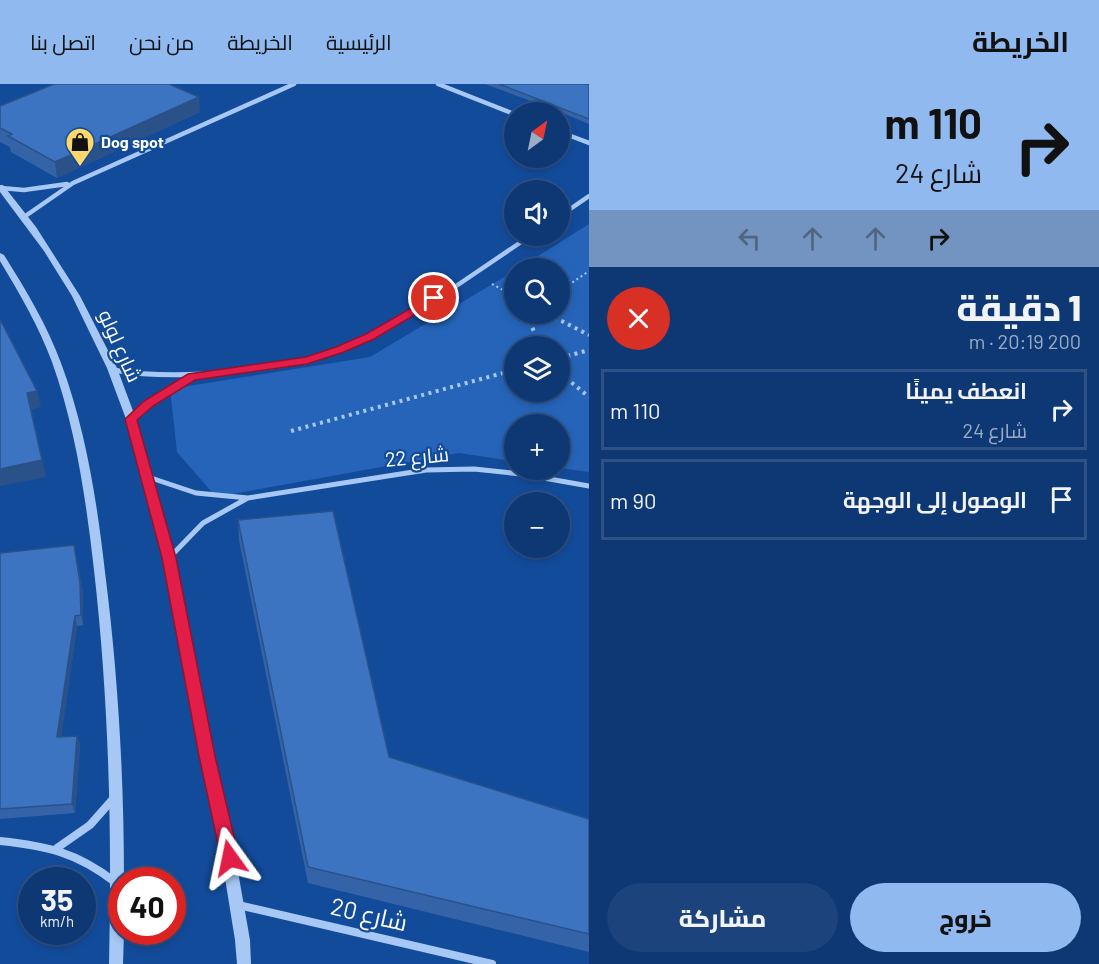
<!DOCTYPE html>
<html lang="ar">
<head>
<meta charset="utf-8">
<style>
	body { margin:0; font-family:Barlow,Cairo,sans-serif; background:#1c437c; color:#f1f3f6; direction:rtl; height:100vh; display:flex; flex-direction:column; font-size:22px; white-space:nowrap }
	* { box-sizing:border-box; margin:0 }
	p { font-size:20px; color:#9bacc5 }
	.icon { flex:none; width:33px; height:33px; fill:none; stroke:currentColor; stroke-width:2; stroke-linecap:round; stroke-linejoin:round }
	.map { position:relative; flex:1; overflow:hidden; direction:ltr }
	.sheet { display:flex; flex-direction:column; background:#0e3874; width:510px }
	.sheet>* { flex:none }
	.guide { background:#90b9f0; color:#111; overflow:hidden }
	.needle { width:39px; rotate:33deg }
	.buttons { position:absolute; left:504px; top:18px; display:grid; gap:12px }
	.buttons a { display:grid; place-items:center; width:66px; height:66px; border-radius:50%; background:#0e3874; box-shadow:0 3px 9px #0003,0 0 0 2px #2e5286; font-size:30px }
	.speed { position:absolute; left:18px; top:783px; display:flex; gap:12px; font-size:30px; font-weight:700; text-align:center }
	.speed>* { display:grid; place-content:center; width:78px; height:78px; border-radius:50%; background:#0e3874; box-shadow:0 3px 9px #0003,0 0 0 2px #2e5286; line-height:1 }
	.speed small { font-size:15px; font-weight:400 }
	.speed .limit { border:9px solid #d22; background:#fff; color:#111 }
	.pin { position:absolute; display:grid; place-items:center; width:51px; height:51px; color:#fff; margin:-26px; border:3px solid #fff; border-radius:50%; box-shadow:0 2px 6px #0007 }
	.me { position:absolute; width:66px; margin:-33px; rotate:348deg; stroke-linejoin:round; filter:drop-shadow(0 0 4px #0008) }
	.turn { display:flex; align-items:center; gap:21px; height:126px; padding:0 18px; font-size:27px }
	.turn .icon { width:78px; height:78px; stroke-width:2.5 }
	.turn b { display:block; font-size:42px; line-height:51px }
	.lanes { display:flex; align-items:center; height:57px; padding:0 18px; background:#0003; justify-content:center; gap:30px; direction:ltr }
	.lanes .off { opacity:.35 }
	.round { display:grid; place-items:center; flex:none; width:63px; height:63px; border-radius:32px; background:#1c437c }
	.summary { display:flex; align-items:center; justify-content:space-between; height:102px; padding:0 18px }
	h1 { font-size:36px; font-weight:800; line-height:45px }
	.button { display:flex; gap:12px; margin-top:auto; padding:12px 18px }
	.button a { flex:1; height:69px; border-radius:36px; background:#90b9f0; color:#111; font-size:24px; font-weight:800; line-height:69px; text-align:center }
	.button a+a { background:#1c437c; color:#f1f3f6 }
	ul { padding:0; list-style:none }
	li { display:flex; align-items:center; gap:18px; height:81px; margin:0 12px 9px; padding:0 6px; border:3px solid #2e5286; border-radius:0px }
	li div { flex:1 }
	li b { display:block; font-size:22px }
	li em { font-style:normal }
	header { display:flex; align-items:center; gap:36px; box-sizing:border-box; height:84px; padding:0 30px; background:#90b9f0; color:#111 }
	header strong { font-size:28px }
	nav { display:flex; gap:33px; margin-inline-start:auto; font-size:21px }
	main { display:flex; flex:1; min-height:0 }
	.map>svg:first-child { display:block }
</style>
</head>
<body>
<header>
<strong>الخريطة</strong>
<nav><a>الرئيسية</a><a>الخريطة</a><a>من نحن</a><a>اتصل بنا</a></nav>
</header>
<main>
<section class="sheet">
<div class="guide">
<div class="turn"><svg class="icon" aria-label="right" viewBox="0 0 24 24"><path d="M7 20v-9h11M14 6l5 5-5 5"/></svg><div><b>110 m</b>شارع 24</div></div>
<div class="lanes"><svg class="icon off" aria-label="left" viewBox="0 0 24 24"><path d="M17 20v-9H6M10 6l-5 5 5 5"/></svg><svg class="icon off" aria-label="ahead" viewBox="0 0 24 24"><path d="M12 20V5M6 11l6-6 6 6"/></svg><svg class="icon off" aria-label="ahead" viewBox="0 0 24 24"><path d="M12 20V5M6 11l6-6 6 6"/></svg><svg class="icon" aria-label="right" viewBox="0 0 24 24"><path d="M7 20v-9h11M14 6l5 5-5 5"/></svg></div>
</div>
<div class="summary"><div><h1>1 دقيقة</h1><p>200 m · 20:19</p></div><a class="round" style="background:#d93025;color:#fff"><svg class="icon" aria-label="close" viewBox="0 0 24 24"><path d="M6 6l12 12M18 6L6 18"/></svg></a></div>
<ul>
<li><svg class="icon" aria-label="right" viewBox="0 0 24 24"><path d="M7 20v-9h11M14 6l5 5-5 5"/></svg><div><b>انعطف يمينًا</b><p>شارع 24</p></div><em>110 m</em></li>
<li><svg class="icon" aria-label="arrive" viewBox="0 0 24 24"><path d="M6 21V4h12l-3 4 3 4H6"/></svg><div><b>الوصول إلى الوجهة</b></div><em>90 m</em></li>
</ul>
<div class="button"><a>خروج</a><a>مشاركة</a></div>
</section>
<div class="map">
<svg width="589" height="880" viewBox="0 0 589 880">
	<rect width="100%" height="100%" fill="#134b9b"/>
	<path fill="#2564b9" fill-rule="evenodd" d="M589,140V388L560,384V340H514V377L459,369L216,413L177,368L170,305L370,273L514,187V230H560V184H519ZM514,262H560V308H514Z"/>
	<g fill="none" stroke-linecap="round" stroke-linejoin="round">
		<path stroke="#a7c8f4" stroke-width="2" stroke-dasharray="2 3" stroke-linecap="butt" d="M492,200L514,212
			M560,207L589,187"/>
		<path stroke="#a7c8f4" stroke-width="4" stroke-dasharray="3 4.5" stroke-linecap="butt" d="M533,230L530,239L541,262
			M548,230L589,251
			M560,274L589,266
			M560,289L589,313
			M291,347L514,286"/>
		<path stroke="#a7c8f4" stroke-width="4.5" d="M438,0L514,30
			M560,48L589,59
			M1,104L24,106L67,100
			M560,132L589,112
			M24,133L73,99L294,0
			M434,217L530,152"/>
		<path stroke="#a7c8f4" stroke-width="5" d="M113,286C154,293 194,292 236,287C257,284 279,283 299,278C349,267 394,242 436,215
			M131,335L149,320L189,294
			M148,393L196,409L248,414L426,386L474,385L521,390L589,402
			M169,474L203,439L246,415"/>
		<path stroke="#a7c8f4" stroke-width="8" d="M0,757C47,762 76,768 115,798
			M57,764L90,741L113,715
			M238,821L492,880"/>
		<path fill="#a7c8f4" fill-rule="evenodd" d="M0,101H3L36,143L80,212L117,284L139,343L165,438L188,541L237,782L250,856L251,880H237L235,856L223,782L177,541L154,438L129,343L107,284L72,212L44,167L0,108Z
			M0,169L4,171C26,206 47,241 61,279C86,346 97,418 105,488C118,590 124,693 124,796H122V848H124L123,880H109C112,748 109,617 94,486C86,416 76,345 52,278C39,243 20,210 0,177Z"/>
	</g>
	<path fill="#3464a7" d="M485,0H589V40L560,28Z
		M0,22L200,28L57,94L11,68L10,63L0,58Z
		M238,436L389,673L589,735V868L308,799L239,456Z
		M74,461L83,509V541L77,542L61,653L77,652L80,661L75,729L0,735V469Z"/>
	<path fill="#2a5188" d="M199,13L200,28L57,94L55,78Z
		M37,307L41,323L31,326L46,393L0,402V385L27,309Z
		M74,461L83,509V541L81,531Z
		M75,532L77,542L60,663L57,653Z
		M77,652L80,661L75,729L72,720Z"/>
	<path fill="#3c74c2" stroke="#2a5188" stroke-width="1.5" d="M54,0H169L199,13L55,78L8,52L12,50L0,44V22Z
		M499,0H589V35Z
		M0,235L37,307L27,309L42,376L0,385Z
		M333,427L389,673L589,735V850L308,783L238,436Z
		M74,461L80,499L81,531L75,532L57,653L77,652L72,720L0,725V469Z"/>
	<path fill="#e11d48" stroke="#92132f" stroke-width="1.5" d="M434,211L438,212V217L374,255L344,268L307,280L195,296L153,322L137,336L176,474L215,672L239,774L236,780L230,783L223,780L221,774L199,672L162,474L125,335L144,317L188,290L306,273L336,263L366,250Z"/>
	<defs>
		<g id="shop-pin" transform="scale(1.5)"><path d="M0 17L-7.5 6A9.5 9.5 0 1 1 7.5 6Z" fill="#ffd86a" stroke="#134b9b"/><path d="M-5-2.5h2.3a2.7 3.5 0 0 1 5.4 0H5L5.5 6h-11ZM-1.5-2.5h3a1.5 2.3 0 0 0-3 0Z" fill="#111"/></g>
	</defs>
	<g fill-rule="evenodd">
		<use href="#shop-pin" x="80" y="58"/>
	</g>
	<g text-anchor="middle" stroke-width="4.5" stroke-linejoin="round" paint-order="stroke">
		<g font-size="16" font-weight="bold" fill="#fff" stroke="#134b9b" text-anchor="start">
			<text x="101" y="64">Dog spot</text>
		</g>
		<g font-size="20" fill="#fff" stroke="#134b9b">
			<text transform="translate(120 262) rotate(66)" y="7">شارع لولو</text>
			<text transform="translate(417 373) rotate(-5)" y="7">شارع 22</text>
		</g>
		<g font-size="24" fill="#fff" stroke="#134b9b">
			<text transform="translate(369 831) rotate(13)" y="8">شارع 20</text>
		</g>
	</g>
</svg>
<div class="buttons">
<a><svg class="needle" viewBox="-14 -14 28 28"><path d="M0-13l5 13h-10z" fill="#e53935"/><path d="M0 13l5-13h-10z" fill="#9bacc5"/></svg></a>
<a><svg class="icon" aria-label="sound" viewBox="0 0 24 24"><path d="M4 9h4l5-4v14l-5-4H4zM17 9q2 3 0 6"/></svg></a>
<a><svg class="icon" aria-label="search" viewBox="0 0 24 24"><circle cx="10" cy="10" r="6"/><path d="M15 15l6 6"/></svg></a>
<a><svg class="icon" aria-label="layers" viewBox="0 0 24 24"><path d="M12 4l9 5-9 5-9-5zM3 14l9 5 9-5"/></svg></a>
<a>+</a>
<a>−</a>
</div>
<div class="speed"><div>35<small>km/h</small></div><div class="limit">40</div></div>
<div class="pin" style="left:434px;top:214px;background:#d93025"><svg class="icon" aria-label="arrive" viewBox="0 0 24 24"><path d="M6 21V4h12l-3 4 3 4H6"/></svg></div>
<svg class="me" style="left:230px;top:774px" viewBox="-20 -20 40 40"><path d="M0-17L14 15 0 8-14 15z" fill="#e11d48" stroke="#fff" stroke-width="4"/></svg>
</div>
</main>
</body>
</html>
